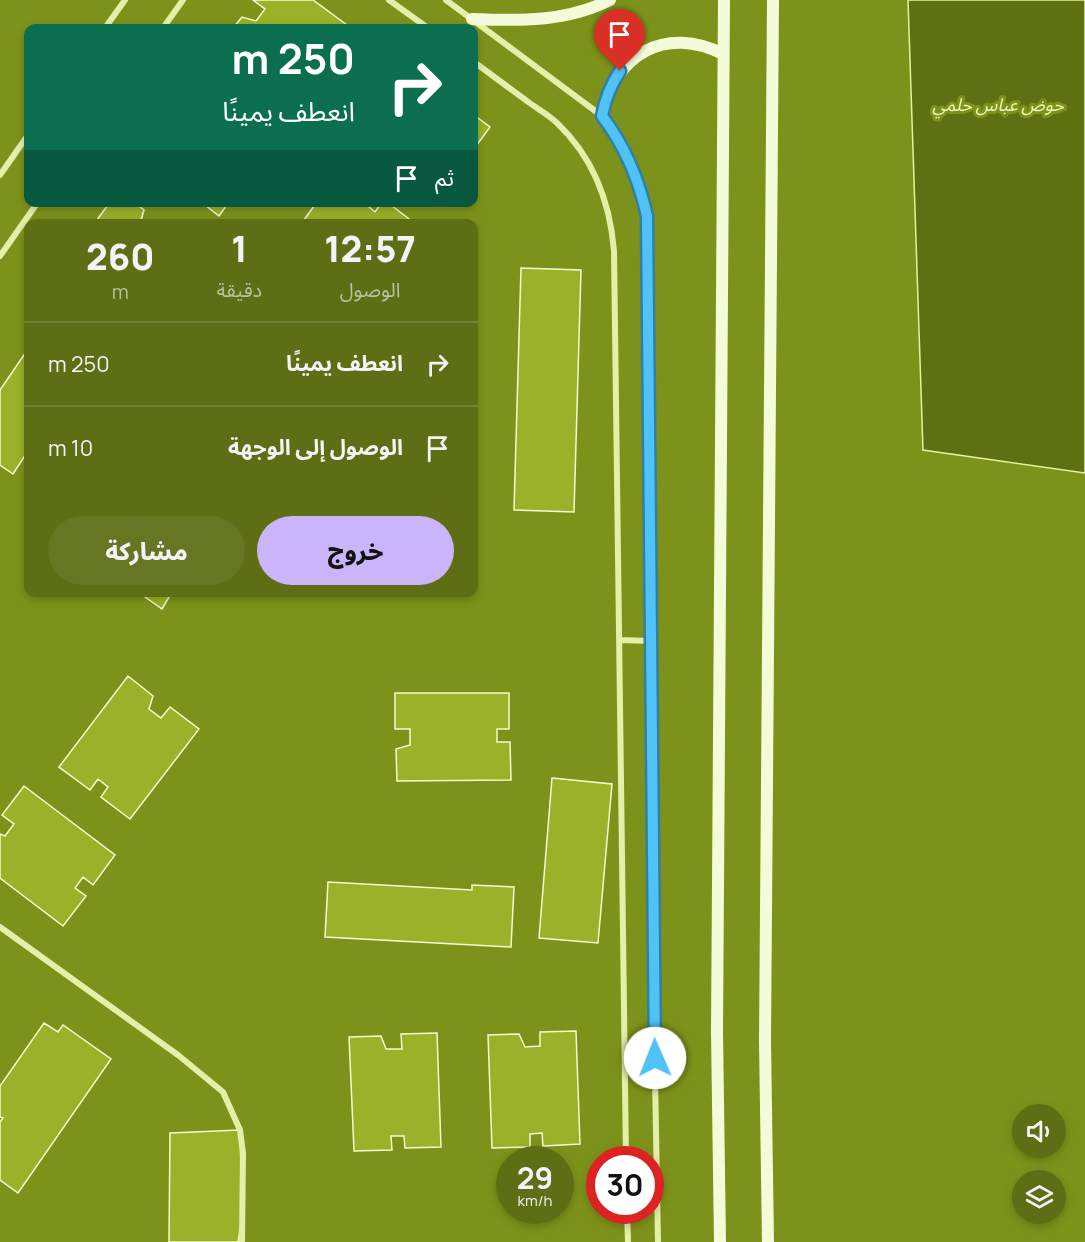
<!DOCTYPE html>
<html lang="ar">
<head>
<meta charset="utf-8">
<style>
	body { margin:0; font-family:Manrope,"Noto Sans Arabic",sans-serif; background:#677622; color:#f1f3f6; direction:rtl; height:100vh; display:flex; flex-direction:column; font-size:22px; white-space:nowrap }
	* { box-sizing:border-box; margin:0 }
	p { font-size:20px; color:#b9c0a0 }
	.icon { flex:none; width:33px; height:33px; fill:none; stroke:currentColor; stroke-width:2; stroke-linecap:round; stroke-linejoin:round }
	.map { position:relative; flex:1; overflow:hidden; direction:ltr }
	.side { position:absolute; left:24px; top:219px; width:454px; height:378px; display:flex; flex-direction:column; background:#5e6e14; border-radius:12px; box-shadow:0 3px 9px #0003; direction:rtl }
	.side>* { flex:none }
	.top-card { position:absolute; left:24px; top:24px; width:454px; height:183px; border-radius:12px; box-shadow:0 3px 9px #0003; direction:rtl; background:#0b6e4f; color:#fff; overflow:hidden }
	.tools { position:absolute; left:1012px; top:1104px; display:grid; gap:12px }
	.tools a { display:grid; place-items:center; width:54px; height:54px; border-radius:50%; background:#5e6e14; box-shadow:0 3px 9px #0003; font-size:30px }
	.speed { position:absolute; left:496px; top:1146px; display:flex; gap:12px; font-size:30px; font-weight:700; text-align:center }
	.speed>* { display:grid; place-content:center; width:78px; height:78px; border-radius:50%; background:#5e6e14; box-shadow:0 3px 9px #0003; line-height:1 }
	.speed small { font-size:15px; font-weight:400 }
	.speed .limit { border:9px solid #d22; background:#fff; color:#111 }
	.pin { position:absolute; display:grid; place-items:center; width:51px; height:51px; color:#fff; margin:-62px -26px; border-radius:50% 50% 50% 0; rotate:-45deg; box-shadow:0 0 6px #0007 }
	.pin .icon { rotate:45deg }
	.me { position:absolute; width:66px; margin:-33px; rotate:359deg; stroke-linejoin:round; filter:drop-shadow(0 0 4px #0008) }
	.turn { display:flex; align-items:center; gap:21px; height:126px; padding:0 24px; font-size:27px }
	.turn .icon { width:78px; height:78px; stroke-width:2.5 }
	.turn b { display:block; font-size:42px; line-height:51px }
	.then { display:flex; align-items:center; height:57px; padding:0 24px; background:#0003; gap:12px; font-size:22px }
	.eta { display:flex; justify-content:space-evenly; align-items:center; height:102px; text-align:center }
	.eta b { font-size:36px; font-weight:800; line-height:42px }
	.cta { display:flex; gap:12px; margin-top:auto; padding:12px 24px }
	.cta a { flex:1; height:69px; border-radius:36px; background:#cab4fa; color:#111; font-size:24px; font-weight:800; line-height:69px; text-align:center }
	.cta a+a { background:#677622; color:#f1f3f6 }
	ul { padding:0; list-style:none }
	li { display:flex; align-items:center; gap:18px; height:84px; padding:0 24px; border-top:2px solid #738134 }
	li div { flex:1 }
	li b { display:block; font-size:22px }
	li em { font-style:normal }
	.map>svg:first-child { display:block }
</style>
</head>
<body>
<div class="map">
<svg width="1085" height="1242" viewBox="0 0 1085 1242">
	<rect width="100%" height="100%" fill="#7d921a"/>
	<path fill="#5e7011" stroke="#e5f19d" stroke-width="1.5" d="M908,0H1085V473L923,450Z"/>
	<path fill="#9ab129" stroke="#f4fbd0" stroke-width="1.5" d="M253,0H313L351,28H233L242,17L256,21L265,9Z
		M474,115L490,127L474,149Z
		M110,202H134L144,210L140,224H94Z
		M201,202H229L219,216Z
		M317,202H363L375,212L382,202H387L413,222L411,224H301Z
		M521,268L581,270L574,512L514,510Z
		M28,349V451L13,474L0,465V390Z
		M138,592H172L162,609Z
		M128,676L153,696L149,709L161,718L170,707L199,729L130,819L101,797L108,787L98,779L90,790L59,767Z
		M395,693H509V729H497V742H510L511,780L397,781L396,749L410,745V729H395Z
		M552,778L612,784L598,943L539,938Z
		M24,786L115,855L93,885L83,877L75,888L86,896L63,926L0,878V834L5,836L14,824L2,815Z
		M328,882L472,890V885L514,887L511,947L325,937Z
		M44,1023L58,1032L63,1025L111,1059L18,1193L0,1180V1122L3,1118L0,1117V1086Z
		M576,1031L580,1144L543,1146L542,1133L530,1134V1147L492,1148L488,1035L519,1034L525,1047L540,1046V1032Z
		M437,1033L441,1147L405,1148L404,1136H391L392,1150L354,1151L349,1037L381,1036L386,1049H402L401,1034Z
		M240,1130L242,1216L238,1242H169L170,1133Z"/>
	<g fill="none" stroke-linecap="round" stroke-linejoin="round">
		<path stroke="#e4efaa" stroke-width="6" d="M389,0L428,28
			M446,0L602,116C625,146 639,180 647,216L653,966L658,1242
			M105,28L125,0
			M163,28L183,0
			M474,62C492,75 509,88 527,101C536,108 548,114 557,123C593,157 610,202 614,251L626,1160
			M0,175L28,135
			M0,256L38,202
			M619,640L651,641
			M0,927L178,1055L223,1092L240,1130L243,1153L242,1242
			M627,1210L628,1242"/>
		<path stroke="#f4fbd8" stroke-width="12" d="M472,19C519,21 567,22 610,0
			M602,116C614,54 666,25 723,54
			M720,1242L717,1032L724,0
			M768,1242L765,1041L773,0"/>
	</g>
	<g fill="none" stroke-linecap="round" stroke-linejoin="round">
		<g stroke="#337fa1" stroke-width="15">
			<path id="route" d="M620,71C610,86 605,99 602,116C625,146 639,180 647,216L655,1058"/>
		</g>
		<use href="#route" stroke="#4fc3f7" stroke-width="10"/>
	</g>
	<g text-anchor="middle" stroke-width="6" stroke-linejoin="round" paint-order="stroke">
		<g font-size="18" font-style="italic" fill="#ecf6b6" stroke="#7d921a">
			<text x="998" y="111">حوض عباس حلمي</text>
		</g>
	</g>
</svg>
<div class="tools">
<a><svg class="icon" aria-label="sound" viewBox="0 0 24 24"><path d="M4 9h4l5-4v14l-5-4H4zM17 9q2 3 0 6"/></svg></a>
<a><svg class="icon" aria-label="layers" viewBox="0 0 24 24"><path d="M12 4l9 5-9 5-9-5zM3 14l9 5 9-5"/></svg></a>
</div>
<div class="speed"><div>29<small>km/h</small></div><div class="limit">30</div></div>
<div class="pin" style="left:620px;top:71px;background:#d93025"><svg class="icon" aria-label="arrive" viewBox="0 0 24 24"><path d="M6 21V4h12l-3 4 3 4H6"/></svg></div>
<svg class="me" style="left:655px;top:1058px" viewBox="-20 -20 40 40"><circle r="19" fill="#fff"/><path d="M0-13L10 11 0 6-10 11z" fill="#4fc3f7"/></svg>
<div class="top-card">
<div class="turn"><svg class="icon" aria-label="right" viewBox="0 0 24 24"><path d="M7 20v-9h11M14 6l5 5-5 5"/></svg><div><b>250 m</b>انعطف يمينًا</div></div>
<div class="then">ثم<svg class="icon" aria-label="arrive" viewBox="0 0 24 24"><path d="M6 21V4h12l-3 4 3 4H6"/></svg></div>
</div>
<section class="side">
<div class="eta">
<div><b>12:57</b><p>الوصول</p></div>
<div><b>1</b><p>دقيقة</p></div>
<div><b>260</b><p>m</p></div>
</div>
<ul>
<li><svg class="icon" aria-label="right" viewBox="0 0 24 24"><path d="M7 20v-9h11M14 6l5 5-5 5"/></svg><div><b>انعطف يمينًا</b></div><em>250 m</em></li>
<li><svg class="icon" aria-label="arrive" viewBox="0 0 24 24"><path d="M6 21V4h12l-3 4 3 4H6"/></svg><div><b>الوصول إلى الوجهة</b></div><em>10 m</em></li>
</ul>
<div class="cta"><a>خروج</a><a>مشاركة</a></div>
</section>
</div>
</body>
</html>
